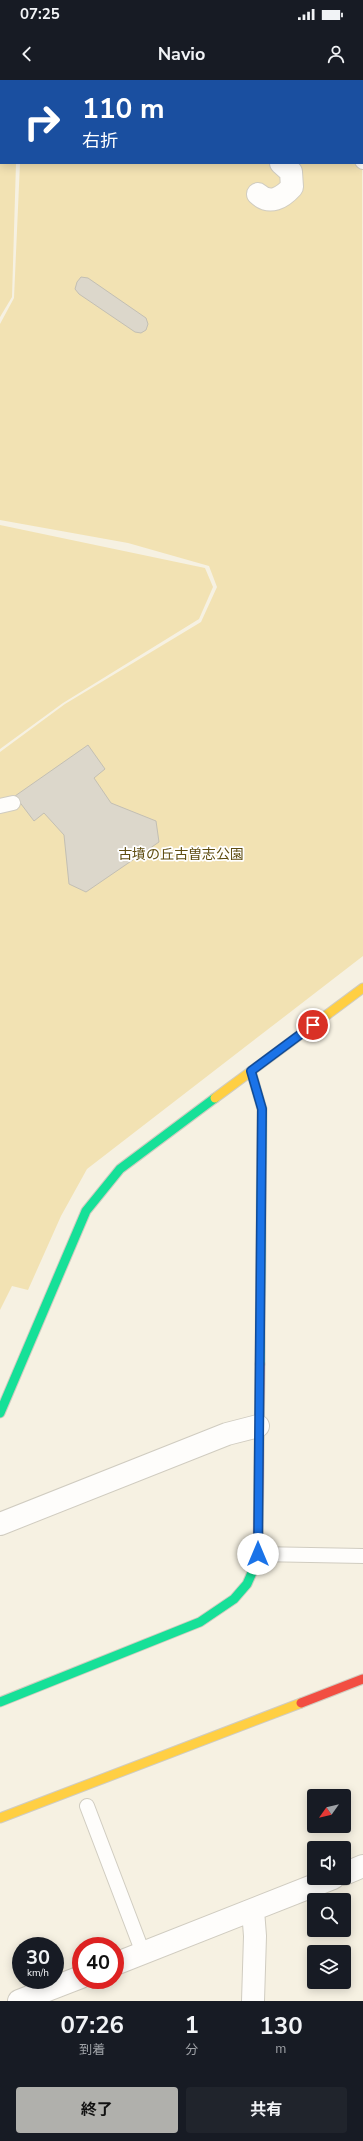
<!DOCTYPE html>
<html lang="ja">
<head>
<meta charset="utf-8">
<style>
	body { margin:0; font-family:"Nunito Sans","Noto Sans JP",sans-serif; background:#20242c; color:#f1f3f6; height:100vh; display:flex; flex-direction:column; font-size:15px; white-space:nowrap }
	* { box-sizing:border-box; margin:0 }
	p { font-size:13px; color:#9ea1a6 }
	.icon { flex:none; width:22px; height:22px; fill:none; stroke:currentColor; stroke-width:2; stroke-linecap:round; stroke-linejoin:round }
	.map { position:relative; height:1921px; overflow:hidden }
	.details { display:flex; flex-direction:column; background:#171b24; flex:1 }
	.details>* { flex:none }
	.hud { position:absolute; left:0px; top:0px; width:363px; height:84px; box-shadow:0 2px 10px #0003; background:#1a4fa0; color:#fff; overflow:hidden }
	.needle { width:26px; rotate:236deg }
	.fabs { position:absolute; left:307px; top:1709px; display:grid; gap:8px }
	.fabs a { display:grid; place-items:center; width:44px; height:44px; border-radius:4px; background:#171b24; box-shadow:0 2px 10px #0003; font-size:20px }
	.speed { position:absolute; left:12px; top:1857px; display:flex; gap:8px; font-size:20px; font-weight:700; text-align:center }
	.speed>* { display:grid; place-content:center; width:52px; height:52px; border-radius:50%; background:#171b24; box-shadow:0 2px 10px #0003; line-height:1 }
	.speed small { font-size:10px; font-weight:400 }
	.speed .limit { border:6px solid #d22; background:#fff; color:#111 }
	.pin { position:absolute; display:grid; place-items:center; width:34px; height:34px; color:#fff; margin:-17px; border:2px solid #fff; border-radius:50%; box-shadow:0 1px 4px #0007 }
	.me { position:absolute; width:44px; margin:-22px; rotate:0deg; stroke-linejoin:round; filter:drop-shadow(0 0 3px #0008) }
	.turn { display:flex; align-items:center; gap:14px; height:84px; padding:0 16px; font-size:18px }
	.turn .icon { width:52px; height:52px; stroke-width:2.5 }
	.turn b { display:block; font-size:28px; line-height:34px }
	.eta { display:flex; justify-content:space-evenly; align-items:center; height:68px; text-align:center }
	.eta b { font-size:24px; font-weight:700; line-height:28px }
	.cta { display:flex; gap:8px; margin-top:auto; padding:8px 16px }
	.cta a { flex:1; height:46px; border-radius:4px; background:#b0b0ac; color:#111; font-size:16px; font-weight:700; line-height:46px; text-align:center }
	.cta a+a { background:#20242c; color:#f1f3f6 }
	.status { display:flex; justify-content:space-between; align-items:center; height:28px; padding:0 20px; background:#171b24; direction:ltr }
	.status svg { height:11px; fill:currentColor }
	header { display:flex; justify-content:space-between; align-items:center; height:52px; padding:0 16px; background:#171b24; font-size:18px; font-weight:700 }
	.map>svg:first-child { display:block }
</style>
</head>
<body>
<div class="status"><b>07:25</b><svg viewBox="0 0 49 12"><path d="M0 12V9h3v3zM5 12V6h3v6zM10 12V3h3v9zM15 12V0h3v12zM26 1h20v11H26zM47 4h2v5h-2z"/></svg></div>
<header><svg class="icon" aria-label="back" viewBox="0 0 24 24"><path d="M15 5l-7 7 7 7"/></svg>Navio<svg class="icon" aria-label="person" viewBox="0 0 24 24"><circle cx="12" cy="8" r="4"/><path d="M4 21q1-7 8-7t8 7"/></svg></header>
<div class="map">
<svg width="363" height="1921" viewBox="0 0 363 1921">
	<rect width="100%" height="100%" fill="#f6f1e2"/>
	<path fill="#f2e2b3" d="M0,0H45L1,1V83H16L12,217L0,237Z
		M112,0H350V1H110Z
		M362,20L363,876L87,1089L61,1136L28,1210L12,1206L0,1230V672L65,624L201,542L217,507L209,486L128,463L0,440V244L14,218L20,83H362Z
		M0,445L205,488L213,507L199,539L63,623L0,669Z"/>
	<path fill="#dcd7cb" stroke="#c3bfb3" d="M81,197L88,198L146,238L148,244L146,250L141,253L135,252L79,214L75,209L77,202Z
		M88,665L105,689L94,698L111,723L156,741L159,762L86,812L69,804L64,755L44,733L34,741L15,716Z"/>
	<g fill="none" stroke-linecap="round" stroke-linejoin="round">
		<g stroke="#d0ccc0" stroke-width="16">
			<path id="lane" d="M285,0L286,1
				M170,1L172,0
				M362,81L363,82
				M0,726L13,723
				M258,1474L363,1476
				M87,1726L143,1873"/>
		</g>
		<g stroke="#d0ccc0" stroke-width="24">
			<path id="street" d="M218,1V0
				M258,114C270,125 282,118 292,107L291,92L281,83
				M0,1444L227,1354L258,1346
				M344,1794L363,1786
				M253,1830L255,1856L253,1921
				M115,1884L333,1798
				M19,1921L81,1897"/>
		</g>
		<g stroke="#d0ccc0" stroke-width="11">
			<path id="fast" d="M251,991L262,1029L260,1284
				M0,1333L86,1131L120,1089L215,1018
				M0,1622L200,1542L234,1519L247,1504L254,1488"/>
		</g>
		<g stroke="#d0ccc0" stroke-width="11">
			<path id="slow" d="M215,1018L363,908
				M0,1738L301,1623"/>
		</g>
		<g stroke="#d0ccc0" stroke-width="11">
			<path id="jam" d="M254,1488L258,1474L260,1284
				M301,1623L363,1599"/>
		</g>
		<use href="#lane" stroke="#fefdfb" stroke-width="14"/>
		<use href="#street" stroke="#fefdfb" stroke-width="22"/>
		<use href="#fast" stroke="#16e098" stroke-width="9"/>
		<use href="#slow" stroke="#ffcf43" stroke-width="9"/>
		<use href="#jam" stroke="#f24e42" stroke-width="9"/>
	</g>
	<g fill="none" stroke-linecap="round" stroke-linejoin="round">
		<g stroke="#114b97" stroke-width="10">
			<path id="route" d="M258,1474L262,1029L251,991L313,945"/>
		</g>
		<use href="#route" stroke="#1a73e8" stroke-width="7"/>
	</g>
	<g text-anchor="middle" stroke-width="3.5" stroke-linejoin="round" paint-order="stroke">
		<g font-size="14" fill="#5f4d11" stroke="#fff">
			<text x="181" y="779">古墳の丘古曽志公園</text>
		</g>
	</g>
</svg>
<div class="fabs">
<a><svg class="needle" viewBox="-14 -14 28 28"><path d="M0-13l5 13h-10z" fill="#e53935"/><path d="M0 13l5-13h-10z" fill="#9ea1a6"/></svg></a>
<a><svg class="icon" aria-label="sound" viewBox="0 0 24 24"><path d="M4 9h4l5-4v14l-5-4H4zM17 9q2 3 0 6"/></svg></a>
<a><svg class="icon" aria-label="search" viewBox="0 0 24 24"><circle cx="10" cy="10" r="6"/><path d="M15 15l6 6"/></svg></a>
<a><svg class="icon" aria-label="layers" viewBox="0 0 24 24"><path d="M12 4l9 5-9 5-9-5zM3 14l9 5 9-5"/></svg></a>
</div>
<div class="speed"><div>30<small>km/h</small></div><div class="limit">40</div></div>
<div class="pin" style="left:313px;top:945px;background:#d93025"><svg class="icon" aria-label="arrive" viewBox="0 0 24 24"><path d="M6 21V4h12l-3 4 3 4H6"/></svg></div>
<svg class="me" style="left:258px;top:1474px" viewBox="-20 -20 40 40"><circle r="19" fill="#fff"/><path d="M0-13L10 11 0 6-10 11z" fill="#1a73e8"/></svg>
<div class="hud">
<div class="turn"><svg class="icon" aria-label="right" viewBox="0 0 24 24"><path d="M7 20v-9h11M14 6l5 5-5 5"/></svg><div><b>110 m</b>右折</div></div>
</div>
</div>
<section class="details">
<div class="eta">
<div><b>07:26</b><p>到着</p></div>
<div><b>1</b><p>分</p></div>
<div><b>130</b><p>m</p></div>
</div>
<div class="cta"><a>終了</a><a>共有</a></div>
</section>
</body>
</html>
